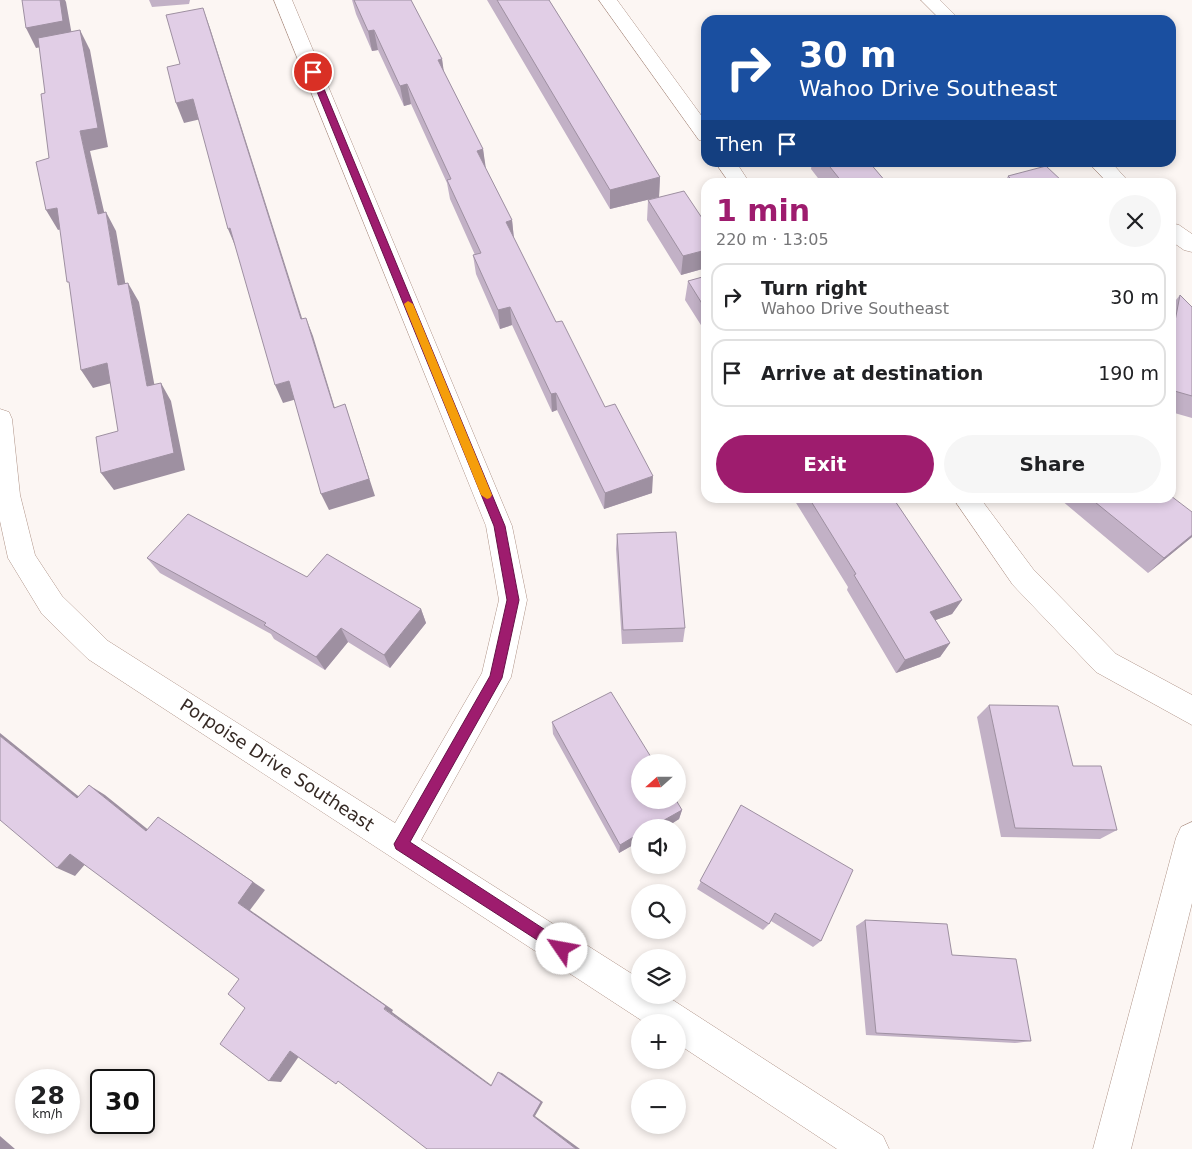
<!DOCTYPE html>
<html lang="en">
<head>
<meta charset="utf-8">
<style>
	body { margin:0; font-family:"DejaVu Sans",sans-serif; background:#f6f6f6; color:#202124; height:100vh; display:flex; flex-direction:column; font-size:19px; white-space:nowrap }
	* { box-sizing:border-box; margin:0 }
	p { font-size:16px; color:#757577 }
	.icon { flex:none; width:28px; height:28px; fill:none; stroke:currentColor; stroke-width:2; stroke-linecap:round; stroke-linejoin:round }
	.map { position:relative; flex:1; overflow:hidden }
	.sheet { position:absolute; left:701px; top:178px; width:475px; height:325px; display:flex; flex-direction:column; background:#fff; border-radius:15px; box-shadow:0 2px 8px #0003 }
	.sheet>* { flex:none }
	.top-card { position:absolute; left:701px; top:15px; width:475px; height:152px; border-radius:15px; box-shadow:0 2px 8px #0003; background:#1a4fa0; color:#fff; overflow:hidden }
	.needle { width:32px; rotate:249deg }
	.fabs { position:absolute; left:631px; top:754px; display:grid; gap:10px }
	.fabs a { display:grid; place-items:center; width:55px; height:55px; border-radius:50%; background:#fff; box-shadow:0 2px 8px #0003; font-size:25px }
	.speed { position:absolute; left:15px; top:1069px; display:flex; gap:10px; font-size:25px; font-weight:700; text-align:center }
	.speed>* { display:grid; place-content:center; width:65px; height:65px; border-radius:50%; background:#fff; box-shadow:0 2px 8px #0003; line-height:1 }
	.speed small { font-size:12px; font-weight:400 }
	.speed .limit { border:2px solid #111; border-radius:8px; background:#fff; color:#111 }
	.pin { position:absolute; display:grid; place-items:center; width:42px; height:42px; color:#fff; margin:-21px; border:2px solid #fff; border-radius:50%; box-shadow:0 1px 5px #0007 }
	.me { position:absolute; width:55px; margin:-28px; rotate:303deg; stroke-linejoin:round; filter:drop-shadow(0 0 4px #0008) }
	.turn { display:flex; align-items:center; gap:18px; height:105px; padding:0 15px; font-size:22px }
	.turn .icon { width:65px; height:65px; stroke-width:2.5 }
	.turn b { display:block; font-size:35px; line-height:42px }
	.then { display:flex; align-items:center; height:48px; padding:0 15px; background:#0003; gap:10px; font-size:19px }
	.round { display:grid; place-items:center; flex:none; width:52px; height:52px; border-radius:26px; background:#f6f6f6 }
	.head { display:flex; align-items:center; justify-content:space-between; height:85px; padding:0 15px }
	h1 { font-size:30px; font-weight:800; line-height:38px; color:#9e1c6e }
	.primary-button { display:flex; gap:10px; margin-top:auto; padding:10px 15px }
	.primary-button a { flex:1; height:58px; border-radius:30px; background:#9e1c6e; color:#fff; font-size:20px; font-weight:800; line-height:58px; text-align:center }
	.primary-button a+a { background:#f6f6f6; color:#202124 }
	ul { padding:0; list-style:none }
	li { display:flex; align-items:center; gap:15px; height:68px; margin:0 10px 8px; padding:0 5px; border:2px solid #e0e0e0; border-radius:15px }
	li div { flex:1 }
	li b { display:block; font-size:19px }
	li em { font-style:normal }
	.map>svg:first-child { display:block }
</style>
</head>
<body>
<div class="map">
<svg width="1192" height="1149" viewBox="0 0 1192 1149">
	<rect width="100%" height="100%" fill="#fcf6f3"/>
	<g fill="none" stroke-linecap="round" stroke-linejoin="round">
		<g stroke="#af9387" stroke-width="1">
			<path id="minor" d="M274,0H292L512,526L527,600L511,677L421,840L640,979V995H665L883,1136L889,1149H837L678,1044V1022H644L88,659L42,614L8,558L0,521V409L9,412L12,419L20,495L35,555L62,596L108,641L395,823L482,673L499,600L486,526Z
				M599,0H617L706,122V142L699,140Z
				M921,0H940L960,20H941Z
				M715,162H736L749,182H729Z
				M1088,162H1111L1129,182H1107Z
				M1171,223L1179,225L1192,234V252L1184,250L1171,241Z
				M953,498H980L1033,569L1116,654L1192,695V725L1096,672L1013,585Z
				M1192,822V903L1131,1149H1093L1176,838L1181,827Z"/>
		</g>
		<use href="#minor" fill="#fff" fill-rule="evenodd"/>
	</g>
	<path fill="#c2b1c6" d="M149,0H190L189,4L152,7Z
		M352,0H411L442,59L443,70L483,149L485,167L512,220L514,238L556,322L605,407L652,493L604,509L557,410L552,412L512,325L500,329L476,274L473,255H475L450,199L447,183L411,104L404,106L378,50L372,51L356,14Z
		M487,0H549L660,177L659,197L610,209Z
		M812,162H869L886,182H821L811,169Z
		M1008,176L1063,182H1005Z
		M648,200L706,224V268L681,275L647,220Z
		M706,276V333L685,300L688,281Z
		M1180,295L1192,307V418L1171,412V306Z
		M793,498H893L962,600L952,614L935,620L950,643L940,657L896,673L847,590L848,587Z
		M1063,498H1171L1192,537L1148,573L1061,500Z
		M617,534L685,628L683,642L622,644L616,549Z
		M147,558L307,577L421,609L426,623L390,668L348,642L325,670L274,639L271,634L160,573Z
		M989,705L1073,766L1117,830L1100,839L1001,837L977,717Z
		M552,722L682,810L679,819L665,828H640V841L619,853L553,734Z
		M741,805L821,941L813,947L771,921L769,924L763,930L697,889Z
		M865,920L952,955L1031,1041L1015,1043L866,1035L856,926Z"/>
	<path fill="#9e90a1" d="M60,0H65L66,2L73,41L36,48L26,28Z
		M203,8L210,28L308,337L301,319Z
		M80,30L90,50L108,147L90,151L109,233L98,214L80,131Z
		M374,30L378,50L372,51L368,31Z
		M442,59L445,79L438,60Z
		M407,84L411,104L404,106L400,86Z
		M193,99L201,119L184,123L176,103Z
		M483,149L486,169L477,151Z
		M660,177L659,197L610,209V190Z
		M57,208L69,227L58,230L46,210Z
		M106,212L116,231L129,304L118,285Z
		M512,220L514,240L506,222Z
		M230,228L236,248L228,229Z
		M706,250V268L681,275L683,256Z
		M128,283L139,302L158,404L147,386Z
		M510,307L512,325L500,329L498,310Z
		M306,318L313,336L340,425L334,408Z
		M107,363L119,381L93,388L81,370Z
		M289,381L297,399L283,403L275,385Z
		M161,383L171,401L185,470L114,490L101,473Z
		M556,393L557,410L552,412L551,394Z
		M345,404L375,496L329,510L321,494Z
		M653,476L652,493L604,509L605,493Z
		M1192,535V537L1148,573L1164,558Z
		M962,600L952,614L920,626L930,612Z
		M421,609L426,623L390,668L384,655Z
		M341,628L348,642L325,670L316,657Z
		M950,643L940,657L896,673L905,660Z
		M0,733L93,808L77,798L0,736Z
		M89,785L105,795L161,840L146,831Z
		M682,810L679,819L665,828H650Z
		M158,817L265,890L250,910L393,1010L392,1012L494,1087L491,1086L238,903Z
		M640,833V841L619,853L620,845Z
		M70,854L87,862L75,876L57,868Z
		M290,1051L302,1052L281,1082L269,1081Z
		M498,1072L502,1073L543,1102L535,1116L580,1149H576L533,1116Z
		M0,1136L15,1149H0Z"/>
	<path fill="#e1cee6" stroke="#9e90a1" d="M22,0H60L63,21L26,28Z
		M354,0H411L442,59L438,60L483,149L477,151L512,220L506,222L556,322L562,321L605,407L615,404L653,476L605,493L556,393L551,394L510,307L498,310L473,255L481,253L447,180L451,179L407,84L400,86L374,30L368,31Z
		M497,0H549L660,177L610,190Z
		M203,8L301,319L306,318L334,408L345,404L369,479L321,494L289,381L275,385L230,228L228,229L193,99L176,103L167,67L180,64L166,15Z
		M80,30L98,128L80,131L98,214L106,212L118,285L128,283L147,386L161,383L174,453L101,473L96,437L118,431L107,363L81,370L69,282H67L57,208L46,210L36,162L49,158L41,94L45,93L38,38Z
		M826,162H869L886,182H842Z
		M1046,166L1063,182H1014L1008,176Z
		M684,191L706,224V250L683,256L648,200Z
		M706,276V310L688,281Z
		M1180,295L1192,307V396L1171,390V342Z
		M1171,496L1192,512V535L1164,558L1090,498H1171Z
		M809,498H893L962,600L930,612L950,643L905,660L854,575L856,574Z
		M188,514L307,577L327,554L421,609L384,655L341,628L316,657L264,625L266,623L147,558Z
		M676,532L685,628L623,630L617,534Z
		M611,692L654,762H640V800H676L682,810L650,828H640V833L620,845L552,722Z
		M989,705L1058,706L1073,766H1101L1117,830L1015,828Z
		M0,736L77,798L89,785L146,831L158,817L253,882L238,903L386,1006L384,1009L491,1086L498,1072L541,1102L533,1116L576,1149H427L338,1081L336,1084L290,1051L269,1081L220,1044L245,1008L228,994L239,979L70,854L57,868L0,820Z
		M741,805L853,870L821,941L775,913L769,924L700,881Z
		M865,920L947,924L952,955L1016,959L1031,1041L876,1033Z"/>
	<path fill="#9e1c6e" stroke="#671248" d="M313,70L317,72L505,526L519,600L502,678L410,842L567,944L569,949L567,954L562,956L396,849L394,844L490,676L507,600L494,526L309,72Z"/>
	<path fill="#f59e0b" d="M408,301L413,304L492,495L490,498L487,499L481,495L404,304Z"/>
	<g text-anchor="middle" stroke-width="4.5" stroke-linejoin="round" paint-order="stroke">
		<g font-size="18" fill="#362a25" stroke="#fff">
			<text transform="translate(277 765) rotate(33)" y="6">Porpoise Drive Southeast</text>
		</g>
	</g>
</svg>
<div class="fabs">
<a><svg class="needle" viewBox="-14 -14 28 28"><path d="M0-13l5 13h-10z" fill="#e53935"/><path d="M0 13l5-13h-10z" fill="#757577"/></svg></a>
<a><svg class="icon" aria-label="sound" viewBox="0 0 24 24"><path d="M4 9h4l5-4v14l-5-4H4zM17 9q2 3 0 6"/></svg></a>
<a><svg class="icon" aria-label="search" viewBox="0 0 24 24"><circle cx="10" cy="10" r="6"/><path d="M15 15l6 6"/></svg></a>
<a><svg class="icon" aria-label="layers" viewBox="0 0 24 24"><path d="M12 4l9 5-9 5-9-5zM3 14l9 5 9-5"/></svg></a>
<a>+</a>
<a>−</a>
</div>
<div class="speed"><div>28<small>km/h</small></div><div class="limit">30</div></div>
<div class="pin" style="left:313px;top:72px;background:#d93025"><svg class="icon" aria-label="arrive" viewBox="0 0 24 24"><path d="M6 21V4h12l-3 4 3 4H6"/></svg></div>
<svg class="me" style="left:562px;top:949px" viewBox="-20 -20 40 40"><circle r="19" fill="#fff"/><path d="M0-13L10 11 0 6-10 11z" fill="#9e1c6e"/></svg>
<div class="top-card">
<div class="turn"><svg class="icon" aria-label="right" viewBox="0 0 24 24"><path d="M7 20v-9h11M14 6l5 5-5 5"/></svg><div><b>30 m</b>Wahoo Drive Southeast</div></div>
<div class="then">Then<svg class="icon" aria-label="arrive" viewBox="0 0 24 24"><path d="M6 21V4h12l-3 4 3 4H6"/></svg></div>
</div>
<section class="sheet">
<div class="head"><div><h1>1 min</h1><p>220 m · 13:05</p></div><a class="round"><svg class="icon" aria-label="close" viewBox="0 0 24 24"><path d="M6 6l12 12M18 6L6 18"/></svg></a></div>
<ul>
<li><svg class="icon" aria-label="right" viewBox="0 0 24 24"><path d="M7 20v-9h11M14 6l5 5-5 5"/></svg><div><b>Turn right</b><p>Wahoo Drive Southeast</p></div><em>30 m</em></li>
<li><svg class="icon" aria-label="arrive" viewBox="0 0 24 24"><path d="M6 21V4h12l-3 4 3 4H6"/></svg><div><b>Arrive at destination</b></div><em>190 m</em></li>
</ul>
<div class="primary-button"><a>Exit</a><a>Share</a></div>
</section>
</div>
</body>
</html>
